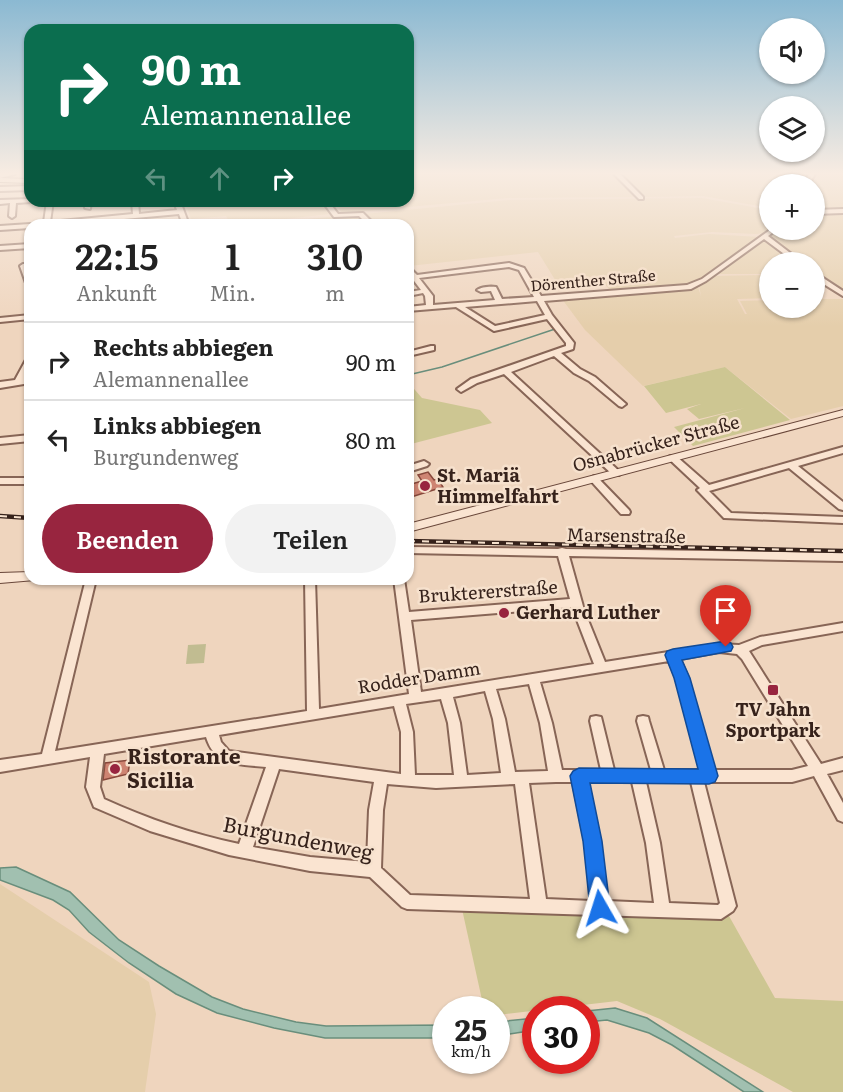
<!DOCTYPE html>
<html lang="de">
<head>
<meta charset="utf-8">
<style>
	body { margin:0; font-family:Literata,serif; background:#f2f2f2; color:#222; height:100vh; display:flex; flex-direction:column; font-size:22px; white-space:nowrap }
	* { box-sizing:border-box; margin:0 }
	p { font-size:20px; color:#767676 }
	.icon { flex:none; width:33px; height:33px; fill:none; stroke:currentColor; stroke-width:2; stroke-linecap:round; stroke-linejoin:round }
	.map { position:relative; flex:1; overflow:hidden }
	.details { position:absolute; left:24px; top:219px; width:390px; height:366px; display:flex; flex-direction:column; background:#fff; border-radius:18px; box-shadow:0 2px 4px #0004 }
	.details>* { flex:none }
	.banner { position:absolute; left:24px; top:24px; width:390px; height:183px; border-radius:18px; box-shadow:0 2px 4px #0004; background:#0b6e4f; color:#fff; overflow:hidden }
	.buttons { position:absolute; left:759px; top:18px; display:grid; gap:12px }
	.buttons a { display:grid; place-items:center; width:66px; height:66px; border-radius:50%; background:#fff; box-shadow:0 2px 4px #0004; font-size:30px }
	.speed { position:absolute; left:432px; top:996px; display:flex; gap:12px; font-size:30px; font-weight:700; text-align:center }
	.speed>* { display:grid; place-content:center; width:78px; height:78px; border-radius:50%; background:#fff; box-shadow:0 2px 4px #0004; line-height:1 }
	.speed small { font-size:15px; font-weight:400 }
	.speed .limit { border:9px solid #d22; background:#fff; color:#111 }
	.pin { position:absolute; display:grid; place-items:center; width:51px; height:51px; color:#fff; margin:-62px -26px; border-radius:50% 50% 50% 0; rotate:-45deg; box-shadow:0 0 6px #0007 }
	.pin .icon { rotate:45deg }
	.me { position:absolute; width:66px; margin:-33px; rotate:354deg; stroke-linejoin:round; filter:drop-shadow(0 0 4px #0008) }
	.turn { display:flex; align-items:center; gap:21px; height:126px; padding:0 18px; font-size:27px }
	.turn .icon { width:78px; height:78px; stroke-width:2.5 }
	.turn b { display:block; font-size:42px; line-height:51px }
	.lanes { display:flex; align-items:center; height:57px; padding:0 18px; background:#0003; justify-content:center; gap:30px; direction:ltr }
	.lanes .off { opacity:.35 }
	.eta { display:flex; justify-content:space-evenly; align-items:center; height:102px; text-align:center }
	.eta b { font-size:36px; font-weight:600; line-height:42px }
	.cta { display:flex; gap:12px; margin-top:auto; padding:12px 18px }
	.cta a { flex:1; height:69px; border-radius:36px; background:#98253f; color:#fff; font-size:24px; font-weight:600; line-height:69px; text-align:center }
	.cta a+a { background:#f2f2f2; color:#222 }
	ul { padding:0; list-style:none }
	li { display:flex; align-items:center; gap:18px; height:78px; padding:0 18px; border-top:2px solid #e0e0e0 }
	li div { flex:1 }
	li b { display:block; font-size:22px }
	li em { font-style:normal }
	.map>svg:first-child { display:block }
</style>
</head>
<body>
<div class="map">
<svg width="843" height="1092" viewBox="0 0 843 1092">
	<rect width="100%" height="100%" fill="#efd5be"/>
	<path fill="#e5ceab" d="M408,174H614L637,197L507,198L342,213L334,201H408Z
		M620,174H734L739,179L736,174H809L801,184H770L769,208L703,196L644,197Z
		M816,174H843V209H815L814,184H809Z
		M702,198L769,210L770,230L765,233L756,234L712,232L674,236L675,238L709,234L759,237L720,266L691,284L611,291L600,279L557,283L538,252L409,266L408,225H375L365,214L509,200Z
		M185,201H318L329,214L231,225L226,216L191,219Z
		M843,213V289L815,270L814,262H805L769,236L775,230H814L815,214Z
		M358,215L371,225H250L338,216Z
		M761,239L792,262H770L769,278L765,274H713Z
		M763,275L769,282V298L737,299L745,314H747L740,301L769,300L770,308H814L815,299H843V406L791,419L725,367L643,386L585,330L562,299L698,287L701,296L699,285L715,276Z
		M0,884L149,982L156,1014L145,1092H0Z"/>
	<path fill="#cdc692" d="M725,367L790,420L693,446L674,427L745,408L699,419L687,409L701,404L666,413L644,386Z
		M408,382L422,398L480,410L492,423L411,444L408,440Z
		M462,909L729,916L775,998L843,1001V1092H793L660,1019L617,1001L497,1015L496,1010L484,1009Z"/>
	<path fill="#c1bc91" d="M206,644L204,663L186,664L188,645Z"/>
	<path fill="#a1c0b0" stroke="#698e7c" stroke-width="1.5" d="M16,867L70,892L119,940L159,966L212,997L243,1009L296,1022L326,1026L445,1025V1038H325L274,1028L217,1013L176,994L129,963L89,932L69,910L53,900L0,880V868Z
		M615,1008L647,1018L763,1092H744L672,1045L649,1033L607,1020L587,1022V1011Z
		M535,1018V1030L497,1036V1022Z"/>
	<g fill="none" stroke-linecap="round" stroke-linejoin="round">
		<path stroke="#698e7c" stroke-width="1.5" d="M408,375L442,367L555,329"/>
	</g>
	<path fill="#ce8472" stroke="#87483b" stroke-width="1.5" d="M428,472L434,480L438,479L443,487L408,498V485L422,481L418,475Z
		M130,760L128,774L103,780L105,763Z"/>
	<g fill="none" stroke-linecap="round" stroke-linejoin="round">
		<g stroke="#876556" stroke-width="4">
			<path id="street" d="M0,174H15L0,178Z
				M614,174H620L643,197V199H639Z
				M809,174H815L809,184H803Z
				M30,186V190L0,191V187Z
				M30,199V201H33L32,202L16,203L15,216L12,218L9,216L10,203L0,204V200Z
				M47,201H53L50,222L133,214L132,201H138L139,214L177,210L174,201H180L189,225H183L179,214L58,225H34L44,222Z
				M85,201H91L90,209L85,208Z
				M322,201H328L338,214L363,213L375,225H368L359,216L334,217Z
				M843,209V213L814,214V210Z
				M30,225V228L0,230V226L30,224L32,225Z
				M770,230H776L768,236L802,262H795L764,239L706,281L691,289L544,301L552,315L574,343L573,349L561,353L580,369L595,377L626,404L622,407L619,406L589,381L574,373L554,356L511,372L619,471L621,473L619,475H613L504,374L477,383L461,392L457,389L471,379L566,346V343L547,319L494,331L456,307L408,311V307L426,305L425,296L423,293L408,296V292L421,290L408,273V266L417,275L509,263L524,268L541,296L687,285L702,279ZM509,267L519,270L534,297L502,299L496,287C490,286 481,287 477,290L481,292L491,291L495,300L433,305V296L419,278ZM537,301L545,315L495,326L465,307Z
				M30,244V248L0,250V246Z
				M23,264H30V268H27L30,275V285L26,283L20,266Z
				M814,272L843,291V296L814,278Z
				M30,315V319L0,322V318Z
				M431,346H434V350L408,356V352Z
				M27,358H30V368L24,379H30V383L0,388V382L15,380Z
				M30,435V441L0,444V438Z
				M843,447V453L798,466L843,502V510L839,509L789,468L709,491L731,513L843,517V523L724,518L699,492L697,490L700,488L668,458L670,456H676L709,485Z
				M424,461L429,464L427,466L408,472V466Z
				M594,476L597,477L629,510L630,512L629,514H621L591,481L589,479Z
				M0,478H30V484H0Z
				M408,547L558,549L562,548L566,549L843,553V561L569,556L584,610L605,662L719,644L739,645L760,637L843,623V631L762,645L749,651L821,764L843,758V770L827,774L843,803V822L838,820L814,776L792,782H704L736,906L733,911L721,919L407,909L402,907L370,877L310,871L229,855L150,831L94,807L86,787L90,757L0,772V760L42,754L86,579H96L55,751L307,711L305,579H315L319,709L409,694L394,579H404L409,612L570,599L558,556L408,553ZM572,607L594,664L421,692L411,620ZM719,652L737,654L742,659L808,766L792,770H714L688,678L680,659ZM669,661L676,678L701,770H664L649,721L648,717L643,716L638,717L637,721L651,770H614L602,721L601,717L596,716L591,717L590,721L601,770H562L552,723L540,682ZM529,684L540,723L548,771L515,772L505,719L496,689ZM485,691L493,719L501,773L467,775L460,723L453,697ZM441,699L448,723L454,775H415L413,732L406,704ZM394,706L401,732V774L229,751L221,742L219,735ZM206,737C215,767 240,764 266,767L239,844C192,834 148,819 104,799L100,787L104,754ZM279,769L374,782L369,810L367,862L310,857L253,847ZM556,782H573L585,841L592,901L546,899L529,783ZM587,782H632L646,843L654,903L607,901L599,841ZM646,782H691L720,903L718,905L669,903L660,843ZM387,784L436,788L515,784L530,899L410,895L381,868L383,810Z"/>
		</g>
		<g stroke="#69473a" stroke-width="2">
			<path id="secondary" d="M0,178L30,179V183L0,182Z
				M843,410V416L408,532V524Z
				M30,572V579L35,580L0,583V573Z"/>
		</g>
		<use href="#street" fill="#fae4d1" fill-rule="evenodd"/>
		<use href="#secondary" fill="#fae4d1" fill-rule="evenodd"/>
		<g stroke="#36221b" stroke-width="4.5">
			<path id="rail" d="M0,516L30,518
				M408,541L843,551"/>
		</g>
		<use href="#rail" stroke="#f6e1cd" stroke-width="2" stroke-dasharray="7" stroke-linecap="butt"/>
	</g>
	<linearGradient id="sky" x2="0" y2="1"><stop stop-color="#8bb9d2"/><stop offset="0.53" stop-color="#f8ece2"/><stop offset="1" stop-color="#f8ece2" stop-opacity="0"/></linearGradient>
	<rect width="843" height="327" fill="url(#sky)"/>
	<path fill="#1a73e8" stroke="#114b97" stroke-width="1.5" d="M726,641L731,643L733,647L731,651L682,660L690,678L718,776L715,782L709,784L590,783L602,841L610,908L607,915L600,918L593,915L590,908L583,841L570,776L573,771L579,768L698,769L674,678L665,655L667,651L673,649Z"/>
	<g fill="#98253f" stroke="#f6e1cd" stroke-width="2">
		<circle cx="425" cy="486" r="6"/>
		<circle cx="504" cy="613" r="6"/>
		<rect x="767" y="684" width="12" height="12" rx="3"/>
		<circle cx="115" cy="769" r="6"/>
	</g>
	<g text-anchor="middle" stroke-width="5" stroke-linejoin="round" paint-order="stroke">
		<g font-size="15" fill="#36221b" stroke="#f6e1cd">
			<text transform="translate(593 281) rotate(-5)" y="5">Dörenther Straße</text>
		</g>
		<g font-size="18" fill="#36221b" stroke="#f6e1cd">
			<text transform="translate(656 444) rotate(-15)" y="6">Osnabrücker Straße</text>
			<text transform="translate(626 536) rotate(1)" y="6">Marsenstraße</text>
			<text transform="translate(488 592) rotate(-4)" y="6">Bruktererstraße</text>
			<text transform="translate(419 678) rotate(-9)" y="6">Rodder Damm</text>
		</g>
		<g font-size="18" font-weight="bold" fill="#36221b" stroke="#f6e1cd" text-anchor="start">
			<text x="437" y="482">St. Mariä<tspan x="437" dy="21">Himmelfahrt</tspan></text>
			<text x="516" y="619">Gerhard Luther</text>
			<text x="773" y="716" text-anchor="middle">TV Jahn<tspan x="773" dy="21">Sportpark</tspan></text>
		</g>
		<g font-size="21" font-weight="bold" fill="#36221b" stroke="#f6e1cd" text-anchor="start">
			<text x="127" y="764">Ristorante<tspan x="127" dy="24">Sicilia</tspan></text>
		</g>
		<g font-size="21" fill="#36221b" stroke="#f6e1cd">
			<text transform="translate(298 839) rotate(11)" y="7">Burgundenweg</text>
		</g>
	</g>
</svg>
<div class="buttons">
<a><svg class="icon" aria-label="sound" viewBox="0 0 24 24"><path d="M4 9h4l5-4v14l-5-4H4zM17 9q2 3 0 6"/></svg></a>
<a><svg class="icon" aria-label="layers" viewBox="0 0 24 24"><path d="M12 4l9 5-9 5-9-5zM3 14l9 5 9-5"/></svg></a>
<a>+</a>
<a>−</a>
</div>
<div class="speed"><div>25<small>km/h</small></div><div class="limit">30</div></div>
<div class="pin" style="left:726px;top:647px;background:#d93025"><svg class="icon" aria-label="arrive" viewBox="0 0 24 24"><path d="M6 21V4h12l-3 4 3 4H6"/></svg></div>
<svg class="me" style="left:600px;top:908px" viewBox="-20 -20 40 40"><path d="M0-17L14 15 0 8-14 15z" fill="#1a73e8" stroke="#fff" stroke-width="4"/></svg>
<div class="banner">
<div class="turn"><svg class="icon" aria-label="right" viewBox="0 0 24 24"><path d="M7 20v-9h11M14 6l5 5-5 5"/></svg><div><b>90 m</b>Alemannenallee</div></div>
<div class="lanes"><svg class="icon off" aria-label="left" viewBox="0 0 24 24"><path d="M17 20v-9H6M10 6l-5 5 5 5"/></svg><svg class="icon off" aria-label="ahead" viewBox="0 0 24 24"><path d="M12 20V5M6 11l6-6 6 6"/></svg><svg class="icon" aria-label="right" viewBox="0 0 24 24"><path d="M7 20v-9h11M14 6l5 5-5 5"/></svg></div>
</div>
<section class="details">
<div class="eta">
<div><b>22:15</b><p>Ankunft</p></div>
<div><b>1</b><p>Min.</p></div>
<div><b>310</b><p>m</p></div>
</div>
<ul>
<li><svg class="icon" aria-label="right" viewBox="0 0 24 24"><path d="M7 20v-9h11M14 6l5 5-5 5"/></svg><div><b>Rechts abbiegen</b><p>Alemannenallee</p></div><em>90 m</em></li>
<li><svg class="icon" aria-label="left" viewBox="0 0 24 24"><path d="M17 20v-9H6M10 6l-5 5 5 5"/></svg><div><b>Links abbiegen</b><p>Burgundenweg</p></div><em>80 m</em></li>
</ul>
<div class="cta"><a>Beenden</a><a>Teilen</a></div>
</section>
</div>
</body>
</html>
